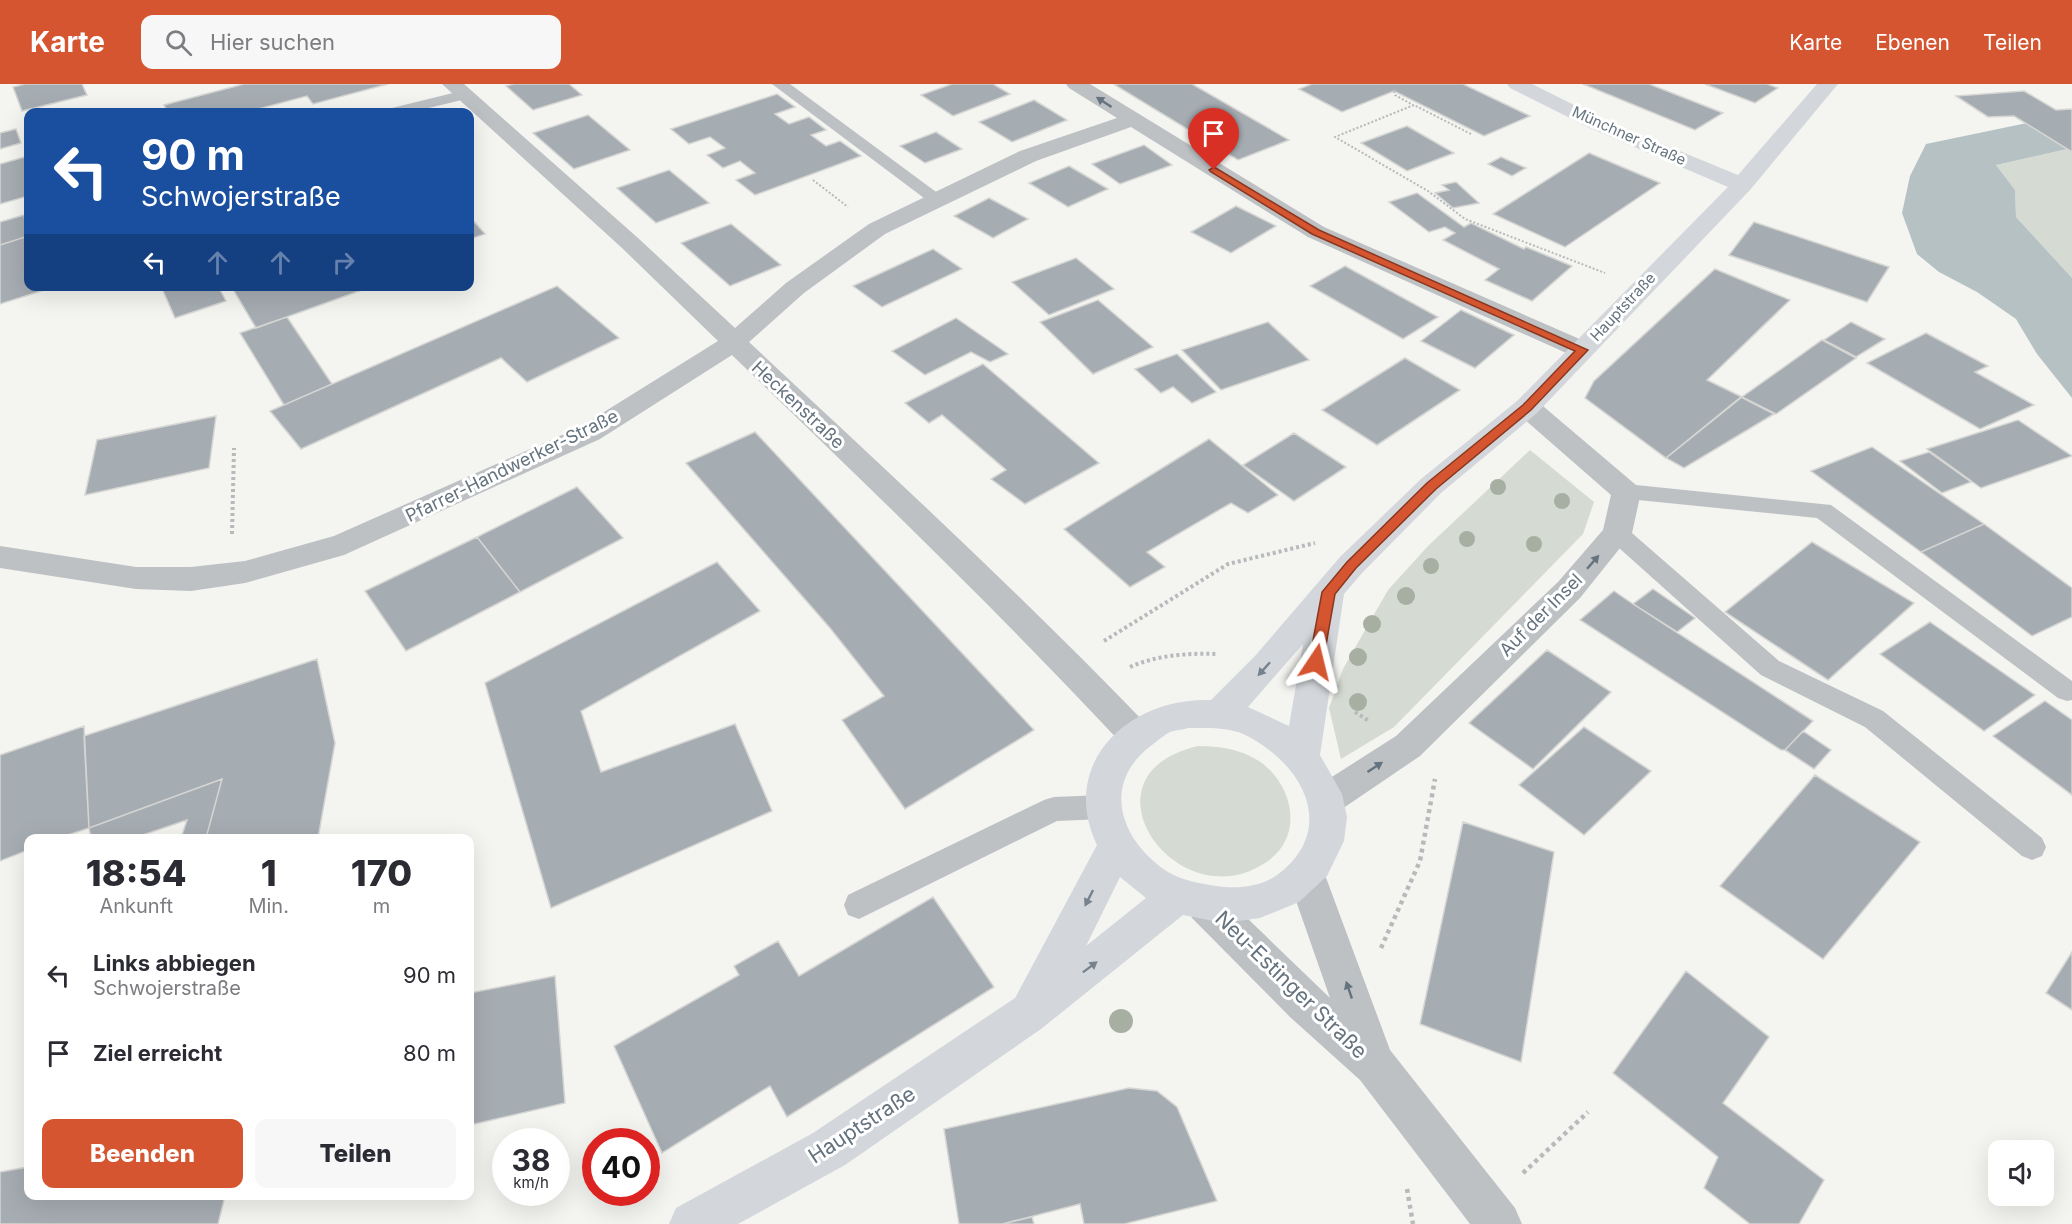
<!DOCTYPE html>
<html lang="de">
<head>
<meta charset="utf-8">
<style>
	body { margin:0; font-family:Inter,sans-serif; background:#f7f7f7; color:#2b2b33; height:100vh; display:flex; flex-direction:column; font-size:22px; white-space:nowrap }
	* { box-sizing:border-box; margin:0 }
	p { font-size:20px; color:#7c7c81 }
	.icon { flex:none; width:33px; height:33px; fill:none; stroke:currentColor; stroke-width:2; stroke-linecap:round; stroke-linejoin:round }
	.map { position:relative; flex:1; overflow:hidden }
	.side { position:absolute; left:24px; top:750px; width:450px; height:366px; display:flex; flex-direction:column; background:#fff; border-radius:12px; box-shadow:0 6px 24px #0002 }
	.side>* { flex:none }
	.hud { position:absolute; left:24px; top:24px; width:450px; height:183px; border-radius:12px; box-shadow:0 6px 24px #0002; background:#1a4fa0; color:#fff; overflow:hidden }
	.fabs { position:absolute; left:1988px; top:1056px; display:grid; gap:12px }
	.fabs a { display:grid; place-items:center; width:66px; height:66px; border-radius:12px; background:#fff; box-shadow:0 6px 24px #0002; font-size:30px }
	.speed { position:absolute; left:492px; top:1044px; display:flex; gap:12px; font-size:30px; font-weight:700; text-align:center }
	.speed>* { display:grid; place-content:center; width:78px; height:78px; border-radius:50%; background:#fff; box-shadow:0 6px 24px #0002; line-height:1 }
	.speed small { font-size:15px; font-weight:400 }
	.speed .limit { border:9px solid #d22; background:#fff; color:#111 }
	.pin { position:absolute; display:grid; place-items:center; width:51px; height:51px; color:#fff; margin:-62px -26px; border-radius:50% 50% 50% 0; rotate:-45deg; box-shadow:0 0 6px #0007 }
	.pin .icon { rotate:45deg }
	.me { position:absolute; width:66px; margin:-33px; rotate:10deg; stroke-linejoin:round; filter:drop-shadow(0 0 4px #0008) }
	.turn { display:flex; align-items:center; gap:21px; height:126px; padding:0 18px; font-size:27px }
	.turn .icon { width:78px; height:78px; stroke-width:2.5 }
	.turn b { display:block; font-size:42px; line-height:51px }
	.lanes { display:flex; align-items:center; height:57px; padding:0 18px; background:#0003; justify-content:center; gap:30px; direction:ltr }
	.lanes .off { opacity:.35 }
	.eta { display:flex; justify-content:space-evenly; align-items:center; height:102px; text-align:center }
	.eta b { font-size:36px; font-weight:800; line-height:42px }
	.cta { display:flex; gap:12px; margin-top:auto; padding:12px 18px }
	.cta a { flex:1; height:69px; border-radius:12px; background:#d45530; color:#fff; font-size:24px; font-weight:800; line-height:69px; text-align:center }
	.cta a+a { background:#f7f7f7; color:#2b2b33 }
	ul { padding:0; list-style:none }
	li { display:flex; align-items:center; gap:18px; height:78px; padding:0 18px }
	li div { flex:1 }
	li b { display:block; font-size:22px }
	li em { font-style:normal }
	header { display:flex; align-items:center; gap:36px; box-sizing:border-box; height:84px; padding:0 30px; background:#d45530; color:#fff }
	header strong { font-size:28px }
	nav { display:flex; gap:33px; margin-inline-start:auto; font-size:21px }
	.search { width:420px; height:54px; background:#f7f7f7; display:flex; align-items:center; gap:15px; box-sizing:border-box; padding:0 21px; border-radius:12px; color:#7c7c81; font-size:22px }
	.map>svg:first-child { display:block }
</style>
</head>
<body>
<header>
<strong>Karte</strong>
<div class="search"><svg class="icon" aria-label="search" viewBox="0 0 24 24"><circle cx="10" cy="10" r="6"/><path d="M15 15l6 6"/></svg>Hier suchen</div>
<nav><a>Karte</a><a>Ebenen</a><a>Teilen</a></nav>
</header>
<div class="map">
<svg width="2072" height="1140" viewBox="0 0 2072 1140">
	<rect width="100%" height="100%" fill="#f4f4f0"/>
	<path fill="#d5dad2" d="M2067,65L2072,68V194L2016,133L2015,106L1996,81Z
		M1530,366L1594,418L1583,450L1394,643L1341,675L1329,624L1343,585L1388,506L1428,462Z
		M1198,662C1219,662 1240,665 1259,677C1294,701 1305,753 1265,779C1177,837 1073,691 1198,662Z"/>
	<path fill="#b6c1c4" d="M2027,39L2067,65L1996,81L2015,106L2016,133L2072,194V314L2037,270L2016,235L1977,208L1939,188L1917,170L1902,129L1910,92L1926,60Z"/>
	<path fill="#a6adb2" stroke="#d5d5d3" stroke-width="1.5" d="M25,0H82L87,11L22,27L13,3Z
		M244,0H388L313,20L307,12L246,28H168L164,21Z
		M514,0H569L582,11L533,26L506,2Z
		M952,0H993L1010,10L953,32L921,11Z
		M1118,0H1192L1289,56L1238,76L1115,1Z
		M1312,0H1463L1530,32L1484,52L1394,7L1342,28L1299,5Z
		M1583,0H1649L1723,29L1695,46Z
		M1705,0H1767L1778,4L1755,19Z
		M2024,7L2056,26L2072,25V68L2014,32L1988,33L1956,12Z
		M777,10L795,23L775,30L789,40L809,33L826,46L811,51L826,62L840,57L861,72L755,111L736,96L755,89L740,77L723,84L707,71L725,64L710,53L689,60L671,45Z
		M1034,16L1067,36L1012,58L979,38Z
		M588,31L630,66L574,85L533,49Z
		M1407,42L1454,69L1407,87L1361,59Z
		M16,45L21,59L0,65V49Z
		M936,48L962,65L925,79L900,62Z
		M1144,61L1172,81L1120,100L1092,80Z
		M1589,69L1660,99L1565,163L1493,130Z
		M28,72V112L0,120V80Z
		M1501,73L1526,84L1512,92L1488,80Z
		M1069,82L1108,105L1068,123L1029,99Z
		M669,86L709,119L656,139L617,104Z
		M1456,98L1479,119L1453,124L1435,109L1449,106L1442,101Z
		M1417,109L1464,143L1471,139L1524,165L1526,163L1572,182L1532,217L1485,196L1499,185L1443,156L1455,149L1445,143L1429,148L1389,118Z
		M989,114L1028,135L993,154L954,132Z
		M1236,122L1276,142L1231,169L1191,148Z
		M24,131L28,152L0,161V138Z
		M470,133L485,150L470,155Z
		M1754,138L1889,183L1867,218L1729,171Z
		M731,140L781,181L730,202L681,159Z
		M28,152V202H57L0,220V161Z
		M933,165L962,185L882,223L853,202Z
		M1076,174L1114,205L1049,231L1012,198Z
		M1345,182L1438,233L1403,255L1310,202Z
		M1715,185L1790,216L1707,296L1742,313L1666,374L1585,314L1594,297Z
		M161,202H218L226,217L175,234Z
		M231,202H373L256,244Z
		M557,202L619,254L527,298L501,274L301,365L270,327Z
		M1098,216L1153,263L1093,290L1040,238Z
		M1461,226L1514,251L1475,284L1421,257Z
		M287,233L332,300L284,321L240,249Z
		M956,234L1008,270L990,278L971,268L925,291L892,267Z
		M1268,238L1309,276L1221,306L1182,266Z
		M1851,238L1885,255L1856,273L1824,256Z
		M1926,249L1988,282L1975,288L2034,321L1980,345L1867,279Z
		M1822,256L1856,274L1776,330L1742,313Z
		M1177,270L1216,308L1192,319L1173,303L1161,309L1135,285Z
		M1405,274L1460,306L1377,361L1322,326Z
		M983,280L1099,379L1025,420L991,395L1006,386L942,331L929,339L905,319Z
		M1741,313L1774,330L1684,384L1666,374Z
		M216,332L209,384L85,411L97,356Z
		M2018,336L2072,372L1981,404L1927,365Z
		M755,348L1034,646L905,725L842,636L884,612L830,544L686,379Z
		M1294,349L1346,383L1294,417L1243,381Z
		M1209,355L1278,411L1248,429L1231,419L1147,468L1165,483L1130,503L1064,445Z
		M1872,363L1984,440L1921,468L1811,387Z
		M1929,368L1971,398L1942,409L1900,377Z
		M577,403L623,454L520,508L477,453Z
		M1984,440L2072,504V533L2032,552L1921,468Z
		M477,453L520,508L406,567L365,507Z
		M1812,458L1914,519L1828,596L1725,528Z
		M717,478L760,527L581,627L601,688L735,640L772,727L551,824L485,599Z
		M1653,505L1695,534L1677,548L1633,520Z
		M1614,507L1633,520L1813,637L1785,666H1781L1580,536Z
		M1930,538L2035,611L1984,647L1880,570Z
		M1547,566L1611,608L1533,685L1469,639Z
		M317,575L335,659L318,754H206L222,695L89,744L84,652Z
		M2045,617L2072,636V711L1993,652Z
		M84,642L89,744L59,754H28V766L0,777V671Z
		M1584,643L1651,687L1584,751L1519,701Z
		M1803,647L1831,666L1814,685L1785,666Z
		M1815,691L1920,758L1823,875L1720,802Z
		M222,695L206,754H181L187,736L134,754H91L89,744Z
		M1463,738L1554,768L1521,978L1420,940Z
		M933,813L994,903L787,1033L770,1002L662,1069L614,962L739,891L734,882L778,857L799,892Z
		M2072,868V926L2046,909Z
		M1686,887L1769,953L1723,1019L1824,1096L1799,1140H1750L1704,1104L1718,1073L1613,989Z
		M555,892L565,1019L470,1041V909Z
		M1129,1004L1157,1007L1177,1023L1217,1117L1124,1140H1084L1080,1120L1002,1140H959L944,1045Z
		M28,1083V1112H225L218,1140H0V1088Z
		M1032,1133L1034,1140H1002Z"/>
	<g fill="none" stroke-linecap="round" stroke-linejoin="round">
		<path stroke="#b7babc" stroke-width="2" stroke-dasharray="2 2" stroke-linecap="butt" d="M1394,7L1395,11L1413,21
			M1471,50L1414,21L1335,53L1428,107L1465,135L1605,189
			M813,96L848,123"/>
		<path stroke="#b7babc" stroke-width="4" stroke-dasharray="3 3" stroke-linecap="butt" d="M232,450L234,364
			M1104,557L1228,480L1315,459
			M1130,583C1157,571 1188,569 1217,570
			M1355,628L1369,637"/>
		<path stroke="#b7babc" stroke-width="4.5" stroke-dasharray="4 4" stroke-linecap="butt" d="M1381,864L1420,777L1435,695
			M1523,1089L1588,1028
			M1407,1105L1413,1140"/>
		<path fill="#bdc1c4" fill-rule="evenodd" d="M772,0H790L947,116L944,120H932Z
			M465,6L473,11L470,14L412,28H386L388,25Z
			M1626,400L1831,421L2072,597V616L2067,617L2058,614L1817,434L1618,414L1615,408L1618,402Z
			M1617,441L1625,443L1779,577L1883,627L2042,754L2046,763L2042,772L2032,776L2022,772L1865,643L1761,591L1609,455L1605,449L1609,443Z
			M1103,711L1113,714L1117,723L1113,732L1103,735L1057,737L859,835L848,831L844,821L848,811L1044,716L1054,713Z"/>
		<path fill="#bdc1c4" fill-rule="evenodd" d="M442,0H464L638,154L735,244L786,199L869,140L1020,67L1117,34L1069,4L1066,0H1090L1324,143L1591,260L1595,266L1591,272L1582,274L1573,272L1308,153L1131,43L1036,77L885,150L804,209L749,258C884,384 1020,509 1148,642L1153,652L1148,662L1136,666L1124,662C998,527 865,399 732,271L600,355L344,471L245,499L191,507L136,505L0,484V462L136,483H191L245,477L334,452L580,343L718,257L622,164Z
			M1527,314L1537,317L1636,401L1641,408L1632,449L1580,514L1420,672L1339,727L1326,732L1313,727L1308,716L1313,705L1396,652L1558,498L1603,446L1611,411L1517,329L1513,323L1517,317Z
			M1306,774L1319,779L1325,791L1390,966L1515,1124L1522,1140H1470L1360,996L1290,933L1192,834L1187,821L1192,808L1206,803L1220,808L1330,914L1287,791L1293,779Z"/>
		<path fill="#d3d7db" fill-rule="evenodd" d="M1507,0H1532L1604,36L1738,91L1817,0H1838L1750,106L1537,329L1441,409L1362,489L1344,510L1320,671L1342,710L1347,733L1344,757L1327,792L1299,818L1260,834L1224,839L1183,831L1041,945L845,1081L738,1140H669L676,1124L813,1049L1015,914L1097,761C1058,679 1129,613 1211,616L1255,572L1340,473L1421,395L1517,317L1728,103L1590,44L1510,4ZM1303,560L1289,642L1248,623ZM1188,644C1204,644 1222,643 1238,648C1250,652 1263,661 1273,669C1315,704 1326,755 1277,791C1260,803 1236,805 1216,802C1199,799 1183,797 1168,788C1120,757 1100,699 1152,661C1157,657 1164,651 1170,648C1176,646 1182,646 1188,644ZM1120,793L1146,814L1086,862L1088,858Z"/>
	</g>
	<g fill="#a6afa2">
		<circle cx="1498" cy="403" r="8"/>
		<circle cx="1562" cy="417" r="8"/>
		<circle cx="1467" cy="455" r="8"/>
		<circle cx="1534" cy="460" r="8"/>
		<circle cx="1431" cy="482" r="8"/>
		<circle cx="1406" cy="512" r="9"/>
		<circle cx="1372" cy="540" r="9"/>
		<circle cx="1358" cy="573" r="9"/>
		<circle cx="1358" cy="618" r="9"/>
		<circle cx="1121" cy="937" r="12"/>
	</g>
	<defs><path id="oneway-solid" d="M-6-.8H1V-3.2L6.5 0L1 3.2V.8H-6Z" transform="scale(1.5)"/></defs>
	<g fill="#65737f">
		<use href="#oneway-solid" transform="translate(1104 18) rotate(-147)"/>
		<use href="#oneway-solid" transform="translate(1593 478) rotate(-49)"/>
		<use href="#oneway-solid" transform="translate(1375 683) rotate(-33)"/>
		<use href="#oneway-solid" transform="translate(1349 906) rotate(-109)"/>
	</g>
	<g fill="#76828d">
		<use href="#oneway-solid" transform="translate(1264 585) rotate(132)"/>
		<use href="#oneway-solid" transform="translate(1089 814) rotate(117)"/>
		<use href="#oneway-solid" transform="translate(1090 883) rotate(-37)"/>
	</g>
	<path fill="#d45530" stroke="#8a371f" stroke-width="1.5" d="M1214,83L1319,146L1588,266L1531,326L1436,405L1356,484L1335,510L1323,578L1316,583L1309,578L1322,508L1347,478L1427,399L1523,321L1575,267L1312,150L1211,88L1209,86Z"/>
	<g text-anchor="middle" stroke-width="6" stroke-linejoin="round" paint-order="stroke">
		<g font-size="15" fill="#65737f" stroke="#fff">
			<text transform="translate(1629 52) rotate(24)" y="5">Münchner Straße</text>
			<text transform="translate(1623 223) rotate(-47)" y="5">Hauptstraße</text>
		</g>
		<g font-size="18" fill="#65737f" stroke="#fff">
			<text transform="translate(798 321) rotate(43)" y="6">Heckenstraße</text>
			<text transform="translate(512 382) rotate(-26)" y="6">Pfarrer-Handwerker-Straße</text>
			<text transform="translate(1541 531) rotate(-45)" y="6">Auf der Insel</text>
		</g>
		<g font-size="21" fill="#65737f" stroke="#fff">
			<text transform="translate(1291 901) rotate(44)" y="7">Neu-Estinger Straße</text>
			<text transform="translate(862 1041) rotate(-33)" y="7">Hauptstraße</text>
		</g>
	</g>
</svg>
<div class="fabs">
<a><svg class="icon" aria-label="sound" viewBox="0 0 24 24"><path d="M4 9h4l5-4v14l-5-4H4zM17 9q2 3 0 6"/></svg></a>
</div>
<div class="speed"><div>38<small>km/h</small></div><div class="limit">40</div></div>
<div class="pin" style="left:1214px;top:86px;background:#d93025"><svg class="icon" aria-label="arrive" viewBox="0 0 24 24"><path d="M6 21V4h12l-3 4 3 4H6"/></svg></div>
<svg class="me" style="left:1316px;top:578px" viewBox="-20 -20 40 40"><path d="M0-17L14 15 0 8-14 15z" fill="#d45530" stroke="#fff" stroke-width="4"/></svg>
<div class="hud">
<div class="turn"><svg class="icon" aria-label="left" viewBox="0 0 24 24"><path d="M17 20v-9H6M10 6l-5 5 5 5"/></svg><div><b>90 m</b>Schwojerstraße</div></div>
<div class="lanes"><svg class="icon" aria-label="left" viewBox="0 0 24 24"><path d="M17 20v-9H6M10 6l-5 5 5 5"/></svg><svg class="icon off" aria-label="ahead" viewBox="0 0 24 24"><path d="M12 20V5M6 11l6-6 6 6"/></svg><svg class="icon off" aria-label="ahead" viewBox="0 0 24 24"><path d="M12 20V5M6 11l6-6 6 6"/></svg><svg class="icon off" aria-label="right" viewBox="0 0 24 24"><path d="M7 20v-9h11M14 6l5 5-5 5"/></svg></div>
</div>
<section class="side">
<div class="eta">
<div><b>18:54</b><p>Ankunft</p></div>
<div><b>1</b><p>Min.</p></div>
<div><b>170</b><p>m</p></div>
</div>
<ul>
<li><svg class="icon" aria-label="left" viewBox="0 0 24 24"><path d="M17 20v-9H6M10 6l-5 5 5 5"/></svg><div><b>Links abbiegen</b><p>Schwojerstraße</p></div><em>90 m</em></li>
<li><svg class="icon" aria-label="arrive" viewBox="0 0 24 24"><path d="M6 21V4h12l-3 4 3 4H6"/></svg><div><b>Ziel erreicht</b></div><em>80 m</em></li>
</ul>
<div class="cta"><a>Beenden</a><a>Teilen</a></div>
</section>
</div>
</body>
</html>
